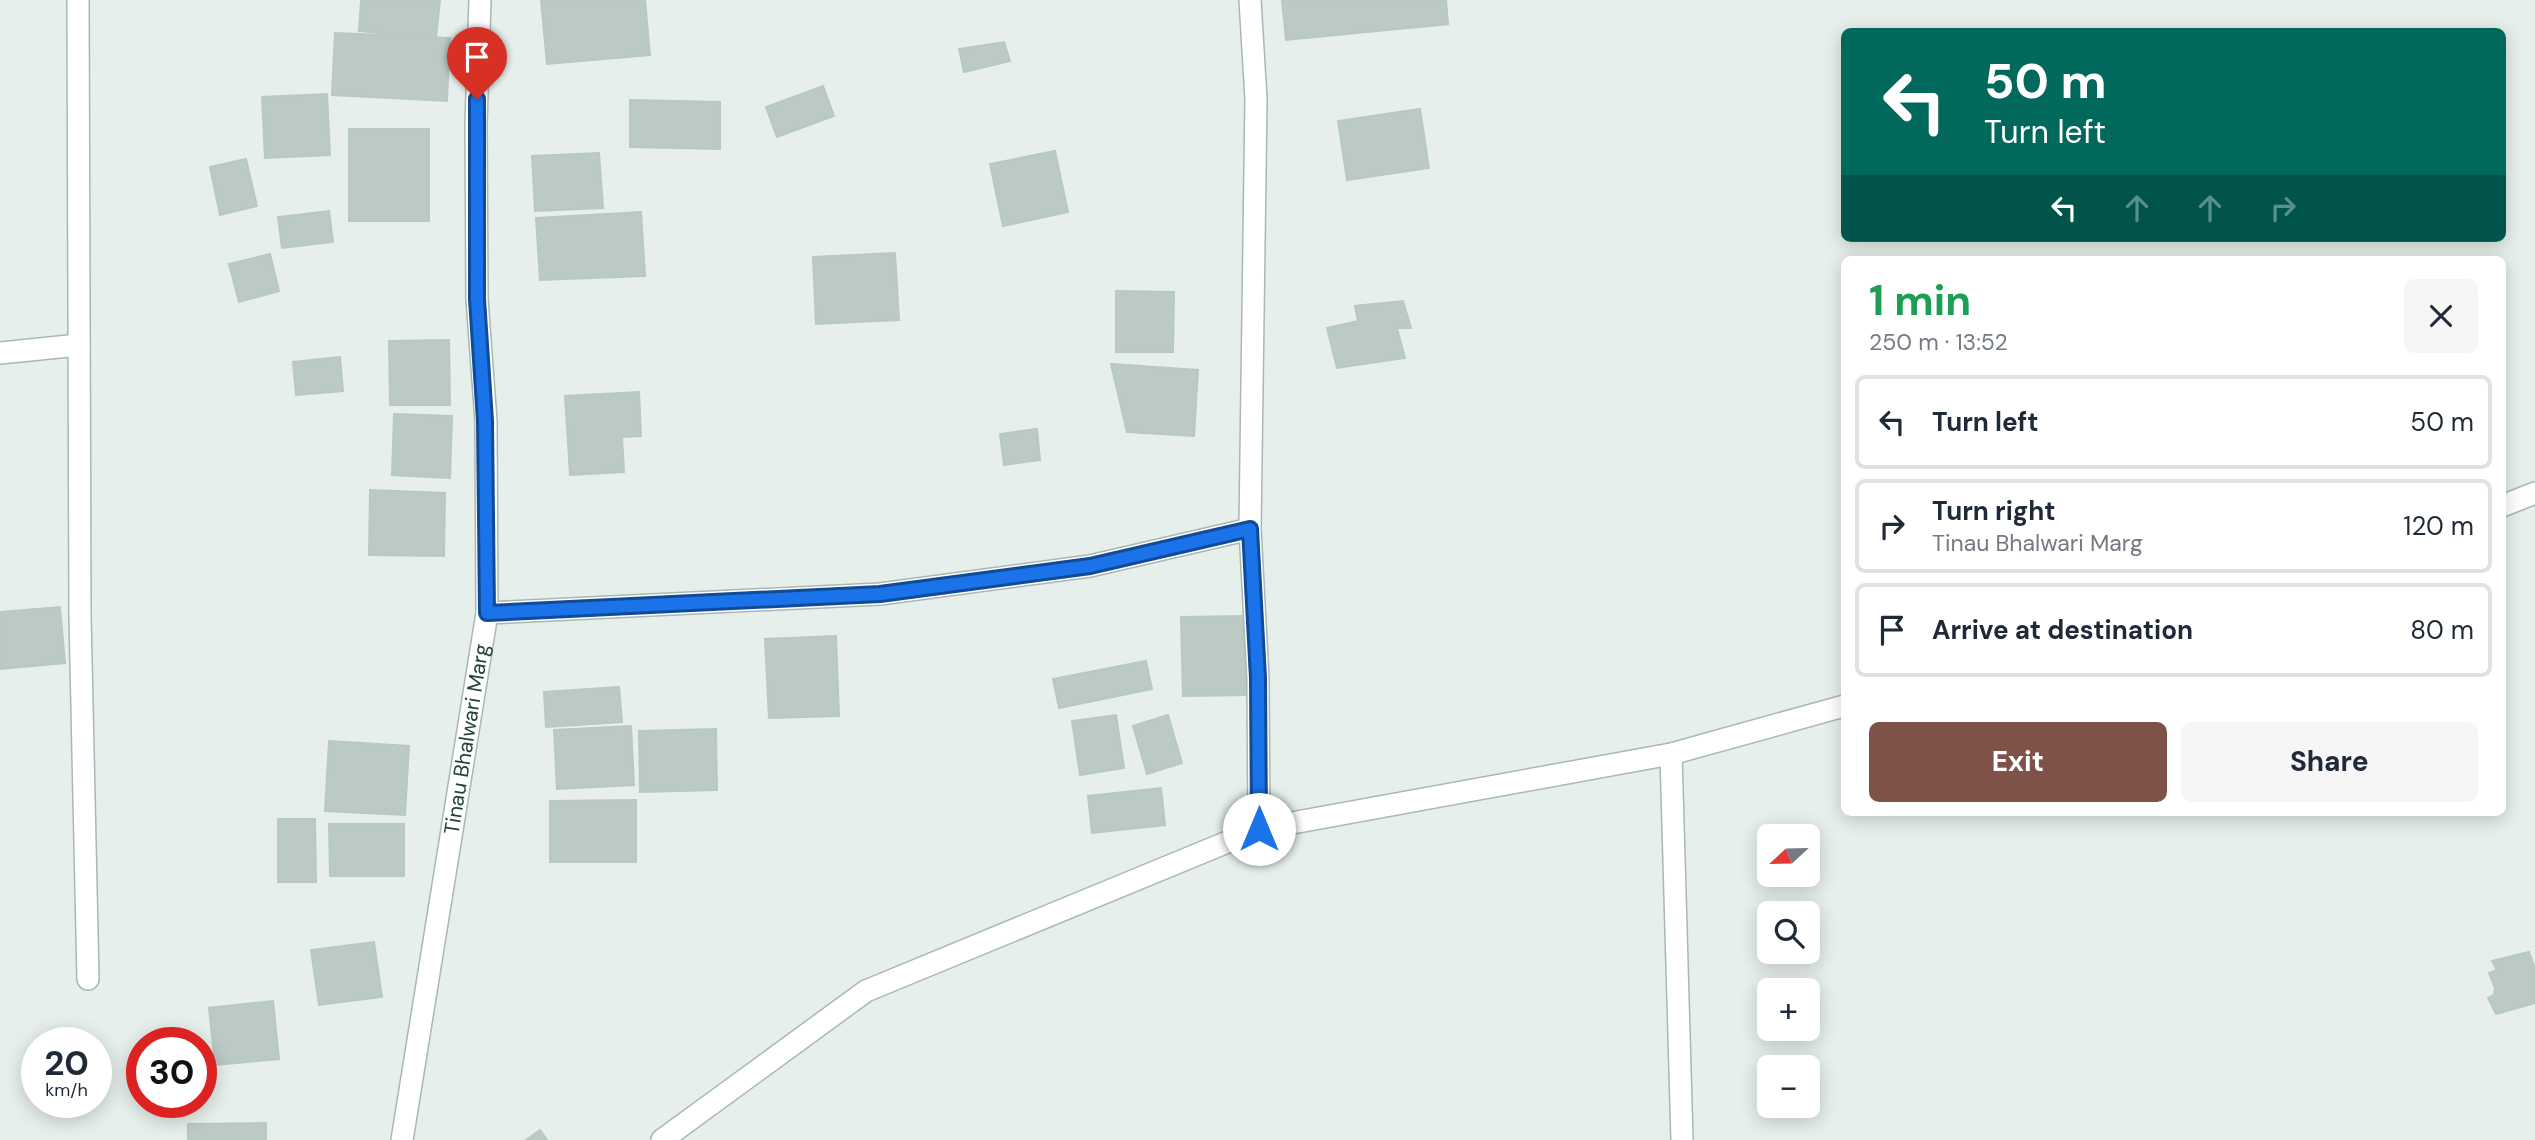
<!DOCTYPE html>
<html lang="en">
<head>
<meta charset="utf-8">
<style>
	body { margin:0; font-family:"DM Sans",sans-serif; background:#f6f6f7; color:#1f2937; height:100vh; display:flex; flex-direction:column; font-size:26px; white-space:nowrap }
	* { box-sizing:border-box; margin:0 }
	p { font-size:23px; color:#747a83 }
	.icon { flex:none; width:38px; height:38px; fill:none; stroke:currentColor; stroke-width:2; stroke-linecap:round; stroke-linejoin:round }
	.map { position:relative; flex:1; overflow:hidden }
	.panel { position:absolute; left:1841px; top:256px; width:665px; height:560px; display:flex; flex-direction:column; background:#fff; border-radius:10px; box-shadow:0 4px 18px #0003 }
	.panel>* { flex:none }
	.top-card { position:absolute; left:1841px; top:28px; width:665px; height:214px; border-radius:10px; box-shadow:0 4px 18px #0003; background:#00695c; color:#fff; overflow:hidden }
	.needle { width:46px; rotate:248deg }
	.fabs { position:absolute; left:1757px; top:824px; display:grid; gap:14px }
	.fabs a { display:grid; place-items:center; width:63px; height:63px; border-radius:10px; background:#fff; box-shadow:0 4px 18px #0003; font-size:35px }
	.speed { position:absolute; left:21px; top:1027px; display:flex; gap:14px; font-size:35px; font-weight:700; text-align:center }
	.speed>* { display:grid; place-content:center; width:91px; height:91px; border-radius:50%; background:#fff; box-shadow:0 4px 18px #0003; line-height:1 }
	.speed small { font-size:18px; font-weight:400 }
	.speed .limit { border:10px solid #d22; background:#fff; color:#111 }
	.pin { position:absolute; display:grid; place-items:center; width:60px; height:60px; color:#fff; margin:-72px -30px; border-radius:50% 50% 50% 0; rotate:-45deg; box-shadow:0 0 7px #0007 }
	.pin .icon { rotate:45deg }
	.me { position:absolute; width:77px; margin:-38px; rotate:0deg; stroke-linejoin:round; filter:drop-shadow(0 0 5px #0008) }
	.turn { display:flex; align-items:center; gap:24px; height:147px; padding:0 28px; font-size:32px }
	.turn .icon { width:91px; height:91px; stroke-width:2.5 }
	.turn b { display:block; font-size:49px; line-height:60px }
	.lanes { display:flex; align-items:center; height:66px; padding:0 28px; background:#0003; justify-content:center; gap:35px; direction:ltr }
	.lanes .off { opacity:.35 }
	.round { display:grid; place-items:center; flex:none; width:74px; height:74px; border-radius:10px; background:#f6f6f7 }
	.headline { display:flex; align-items:center; justify-content:space-between; height:119px; padding:0 28px }
	h1 { font-size:42px; font-weight:700; line-height:52px; color:#1e9e55 }
	.primary-button { display:flex; gap:14px; margin-top:auto; padding:14px 28px }
	.primary-button a { flex:1; height:80px; border-radius:10px; background:#7f5249; color:#fff; font-size:28px; font-weight:700; line-height:80px; text-align:center }
	.primary-button a+a { background:#f6f6f7; color:#1f2937 }
	ul { padding:0; list-style:none }
	li { display:flex; align-items:center; gap:21px; height:94px; margin:0 14px 10px; padding:0 14px; border:4px solid #e0e1e3; border-radius:10px }
	li div { flex:1 }
	li b { display:block; font-size:26px }
	li em { font-style:normal }
	.map>svg:first-child { display:block }
</style>
</head>
<body>
<div class="map">
<svg width="2535" height="1140" viewBox="0 0 2535 1140">
	<rect width="100%" height="100%" fill="#e6efeb"/>
	<path fill="#bbcac4" stroke="#b8c9c2" stroke-width="2" d="M361,0H440L436,38L359,31Z
		M541,0H645L650,55L547,64Z
		M1282,0H1446L1448,24L1286,40Z
		M335,33L450,38L447,101L332,95Z
		M1004,42L1010,61L964,72L959,49Z
		M823,86L834,116L777,137L766,107Z
		M327,94L330,155L265,158L262,97Z
		M630,100L720,102V149L630,147Z
		M1420,109L1429,168L1347,180L1338,121Z
		M349,129H429V221H349Z
		M1055,151L1068,212L1003,226L990,164Z
		M599,153L603,208L535,211L532,156Z
		M246,159L257,206L220,215L210,167Z
		M329,211L333,242L282,248L278,217Z
		M641,212L645,276L540,280L536,218Z
		M895,253L899,320L816,324L813,257Z
		M270,254L279,291L239,302L229,264Z
		M1116,291L1174,292L1173,352H1116Z
		M1403,301L1411,328H1397L1405,358L1337,368L1327,328L1358,321L1355,306Z
		M449,340L450,405H390L389,341Z
		M340,357L343,391L296,395L293,362Z
		M1111,364L1198,370L1194,436L1127,432Z
		M639,392L641,436L622,437L624,472L570,475L565,396Z
		M394,414L452,416L450,478L392,475Z
		M1037,429L1040,460L1004,465L1000,434Z
		M370,490L445,493L444,556L369,555Z
		M60,607L65,663L0,669V612Z
		M1247,616L1250,695L1183,696L1181,617Z
		M836,636L839,716L769,718L765,639Z
		M1146,661L1152,689L1059,708L1053,679Z
		M619,687L622,722L546,727L544,692Z
		M1116,715L1124,768L1080,775L1072,721Z
		M1168,715L1182,763L1147,774L1133,726Z
		M631,726L634,785L557,789L554,730Z
		M716,729L717,790L640,792L639,731Z
		M329,741L409,746L405,815L325,811Z
		M1161,788L1165,825L1092,833L1088,796Z
		M636,800V862H550V801Z
		M278,819H315L316,882H278Z
		M329,824H404V876H330Z
		M374,942L382,997L319,1005L311,950Z
		M2529,952L2535,969V1003L2496,1014L2488,998L2494,995L2495,988L2489,973L2497,970L2492,961Z
		M273,1001L279,1059L215,1065L209,1008Z
		M266,1123V1140H188V1124Z
		M540,1130L547,1140H526Z"/>
	<g fill="none" stroke-linecap="round" stroke-linejoin="round">
		<g stroke="#a8b8b2" stroke-width="24">
			<g id="minor">
				<path d="M78,0L80,616L88,979"/>
				<path d="M1250,0L1256,99L1250,529L1258,678L1259,829"/>
				<path d="M0,353L79,345"/>
				<path d="M2502,506L2535,493"/>
				<path d="M487,613L880,594L1090,566L1250,529"/>
				<path d="M1671,754L1682,1140"/>
				<path id="s1" d="M402,1140L487,613L486,421L477,299L476,124L480,0"/>
				<path d="M662,1140L866,991L1259,829L1671,754L1844,706"/>
			</g>
		</g>
		<use href="#minor" stroke="#fff" stroke-width="21"/>
	</g>
	<g fill="none" stroke-linecap="round" stroke-linejoin="round">
		<g stroke="#114b97" stroke-width="18">
			<path id="route" d="M477,99V299L485,421L487,613L880,594L1090,566L1250,529L1258,678L1259,829"/>
		</g>
		<use href="#route" stroke="#1a73e8" stroke-width="12"/>
	</g>
	<g text-anchor="middle" stroke-width="7" stroke-linejoin="round" paint-order="stroke">
		<g font-size="21" fill="#24423a" stroke="#f7fbf9">
			<text dy="7" stroke="none"><textPath href="#s1" startOffset="406">Tinau Bhalwari Marg</textPath></text>
		</g>
	</g>
</svg>
<div class="fabs">
<a><svg class="needle" viewBox="-14 -14 28 28"><path d="M0-13l5 13h-10z" fill="#e53935"/><path d="M0 13l5-13h-10z" fill="#747a83"/></svg></a>
<a><svg class="icon" aria-label="search" viewBox="0 0 24 24"><circle cx="10" cy="10" r="6"/><path d="M15 15l6 6"/></svg></a>
<a>+</a>
<a>−</a>
</div>
<div class="speed"><div>20<small>km/h</small></div><div class="limit">30</div></div>
<div class="pin" style="left:477px;top:99px;background:#d93025"><svg class="icon" aria-label="arrive" viewBox="0 0 24 24"><path d="M6 21V4h12l-3 4 3 4H6"/></svg></div>
<svg class="me" style="left:1259px;top:829px" viewBox="-20 -20 40 40"><circle r="19" fill="#fff"/><path d="M0-13L10 11 0 6-10 11z" fill="#1a73e8"/></svg>
<div class="top-card">
<div class="turn"><svg class="icon" aria-label="left" viewBox="0 0 24 24"><path d="M17 20v-9H6M10 6l-5 5 5 5"/></svg><div><b>50 m</b>Turn left</div></div>
<div class="lanes"><svg class="icon" aria-label="left" viewBox="0 0 24 24"><path d="M17 20v-9H6M10 6l-5 5 5 5"/></svg><svg class="icon off" aria-label="ahead" viewBox="0 0 24 24"><path d="M12 20V5M6 11l6-6 6 6"/></svg><svg class="icon off" aria-label="ahead" viewBox="0 0 24 24"><path d="M12 20V5M6 11l6-6 6 6"/></svg><svg class="icon off" aria-label="right" viewBox="0 0 24 24"><path d="M7 20v-9h11M14 6l5 5-5 5"/></svg></div>
</div>
<section class="panel">
<div class="headline"><div><h1>1 min</h1><p>250 m · 13:52</p></div><a class="round"><svg class="icon" aria-label="close" viewBox="0 0 24 24"><path d="M6 6l12 12M18 6L6 18"/></svg></a></div>
<ul>
<li><svg class="icon" aria-label="left" viewBox="0 0 24 24"><path d="M17 20v-9H6M10 6l-5 5 5 5"/></svg><div><b>Turn left</b></div><em>50 m</em></li>
<li><svg class="icon" aria-label="right" viewBox="0 0 24 24"><path d="M7 20v-9h11M14 6l5 5-5 5"/></svg><div><b>Turn right</b><p>Tinau Bhalwari Marg</p></div><em>120 m</em></li>
<li><svg class="icon" aria-label="arrive" viewBox="0 0 24 24"><path d="M6 21V4h12l-3 4 3 4H6"/></svg><div><b>Arrive at destination</b></div><em>80 m</em></li>
</ul>
<div class="primary-button"><a>Exit</a><a>Share</a></div>
</section>
</div>
</body>
</html>
